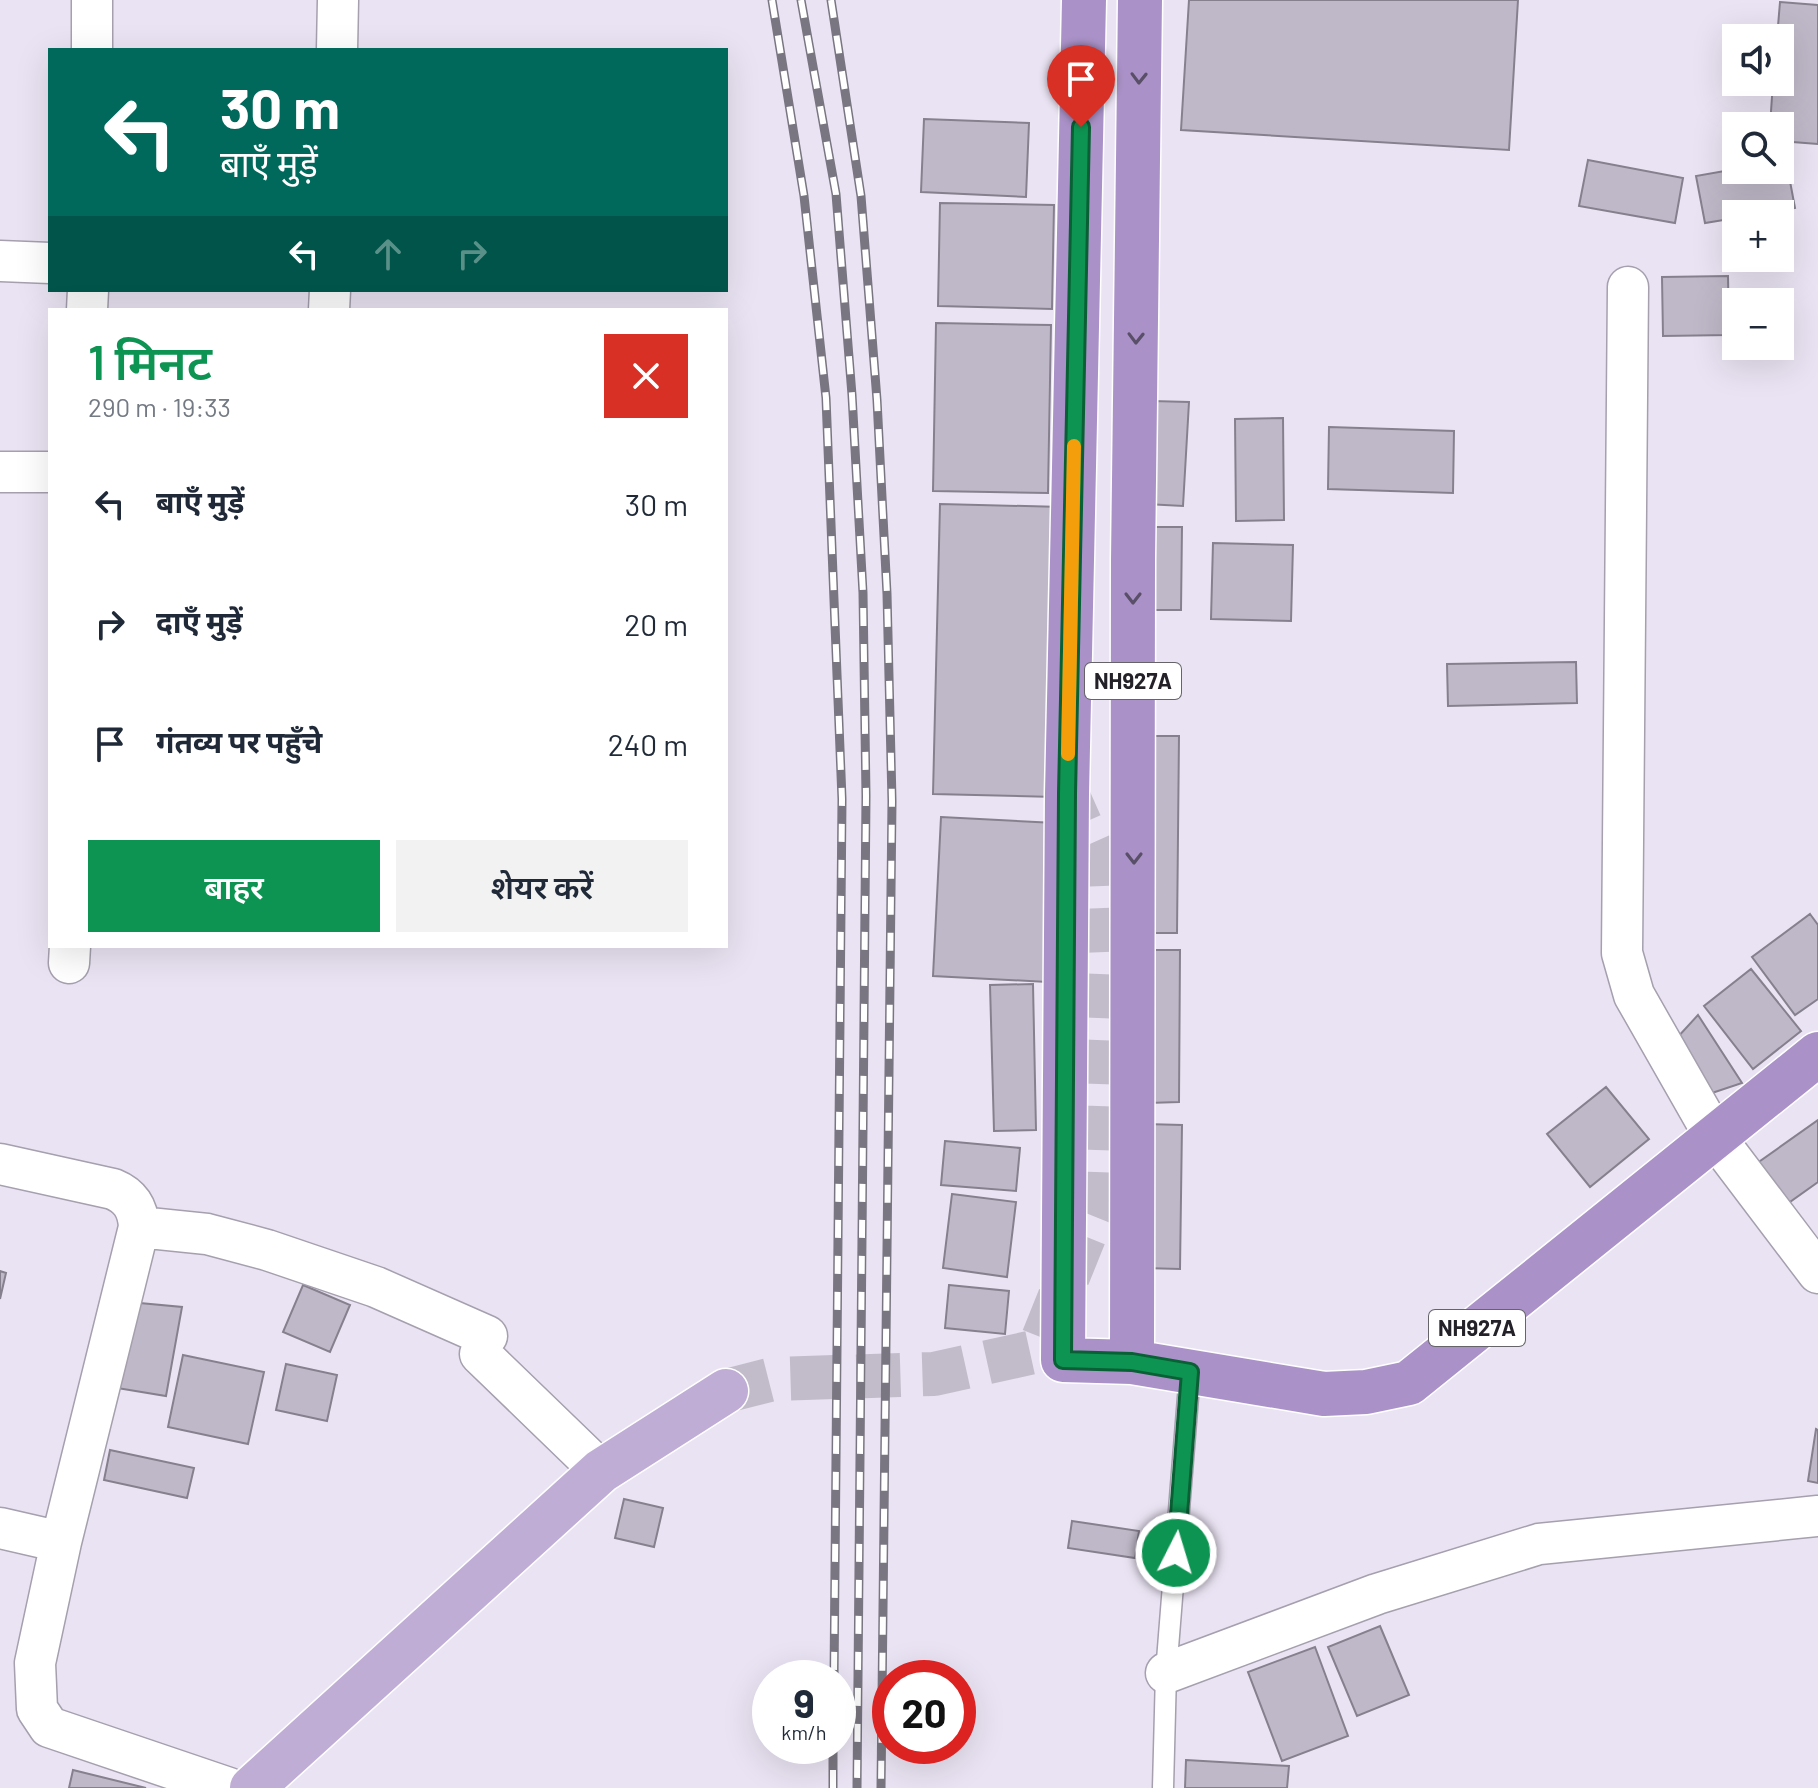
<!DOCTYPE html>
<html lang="hi">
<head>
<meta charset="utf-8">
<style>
	body { margin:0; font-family:Barlow,"Noto Sans Devanagari",sans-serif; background:#f2f2f3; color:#1f2937; height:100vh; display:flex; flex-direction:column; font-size:30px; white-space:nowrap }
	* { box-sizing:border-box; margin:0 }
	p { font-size:26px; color:#747a83 }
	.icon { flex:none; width:44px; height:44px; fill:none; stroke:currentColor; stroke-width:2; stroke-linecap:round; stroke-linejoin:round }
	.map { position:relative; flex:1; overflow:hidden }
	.panel { position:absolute; left:48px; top:308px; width:680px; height:640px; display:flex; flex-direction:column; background:#fff; border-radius:0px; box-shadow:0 8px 32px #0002 }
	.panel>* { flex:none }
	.top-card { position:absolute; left:48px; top:48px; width:680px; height:244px; border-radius:0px; box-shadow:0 8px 32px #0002; background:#00695c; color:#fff; overflow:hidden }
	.buttons { position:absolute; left:1722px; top:24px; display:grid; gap:16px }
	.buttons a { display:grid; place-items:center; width:72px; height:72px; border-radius:0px; background:#fff; box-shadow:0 8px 32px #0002; font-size:40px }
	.speed { position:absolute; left:752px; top:1660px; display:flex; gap:16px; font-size:40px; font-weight:700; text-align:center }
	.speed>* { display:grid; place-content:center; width:104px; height:104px; border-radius:50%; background:#fff; box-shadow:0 8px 32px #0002; line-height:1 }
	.speed small { font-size:20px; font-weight:400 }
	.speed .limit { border:12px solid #d22; background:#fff; color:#111 }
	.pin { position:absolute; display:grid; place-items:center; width:68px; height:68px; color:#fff; margin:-82px -34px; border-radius:50% 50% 50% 0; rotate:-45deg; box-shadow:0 0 8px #0007 }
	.pin .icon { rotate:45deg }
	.me { position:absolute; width:88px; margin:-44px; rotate:5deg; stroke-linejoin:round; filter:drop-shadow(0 0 6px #0008) }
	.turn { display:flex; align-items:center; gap:28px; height:168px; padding:0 40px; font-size:36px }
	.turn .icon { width:104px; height:104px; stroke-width:2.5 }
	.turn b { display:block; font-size:56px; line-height:68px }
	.lanes { display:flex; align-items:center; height:76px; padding:0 40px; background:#0003; justify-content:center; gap:40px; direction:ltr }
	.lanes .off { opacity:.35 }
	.round { display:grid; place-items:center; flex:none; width:84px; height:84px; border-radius:0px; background:#f2f2f3 }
	.overview { display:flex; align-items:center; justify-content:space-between; height:136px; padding:0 40px }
	h1 { font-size:48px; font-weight:600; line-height:60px; color:#0e9452 }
	.action { display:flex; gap:16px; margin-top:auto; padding:16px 40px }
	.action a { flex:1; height:92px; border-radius:0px; background:#0e9452; color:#fff; font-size:32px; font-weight:600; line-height:92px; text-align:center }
	.action a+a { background:#f2f2f3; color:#1f2937 }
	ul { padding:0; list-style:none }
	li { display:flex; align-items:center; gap:24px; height:120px; padding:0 40px }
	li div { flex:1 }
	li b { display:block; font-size:30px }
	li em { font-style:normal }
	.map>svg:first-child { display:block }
</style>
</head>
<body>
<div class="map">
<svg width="1818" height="1788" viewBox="0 0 1818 1788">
	<rect width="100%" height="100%" fill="#eae3f3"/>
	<path fill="#bfb8c8" stroke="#86808e" stroke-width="2" d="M1189,0H1518L1509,150L1181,130Z
		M1780,2L1818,5V144L1780,141V126H1770L1773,82H1780V38H1777Z
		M924,119L1029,123L1026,197L921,192Z
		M1588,160L1683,178L1675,223L1579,206Z
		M1786,160L1795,208L1760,214H1736V218L1705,223L1696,176L1736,169L1780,170V161Z
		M940,203L1054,205L1052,309L938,306Z
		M1728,276L1729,335L1663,336L1662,277Z
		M936,323L1051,325L1048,493L933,491Z
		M1152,401L1189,402L1183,506L1146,504Z
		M1283,418L1284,520L1236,521L1235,419Z
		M1329,427L1454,431L1453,493L1328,489Z
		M940,504L1062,507L1055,797L933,794Z
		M1151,527H1182L1181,610H1150Z
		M1213,543L1293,545L1291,621L1211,619Z
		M1576,662L1577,703L1448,706L1447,664Z
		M1144,736H1179L1177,933H1141Z
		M941,817L1055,823L1047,982L933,976Z
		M1810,914L1818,925V999L1795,1015L1752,957Z
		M1148,950H1180L1179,1102L1148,1103Z
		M1751,969L1801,1031L1753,1069L1704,1006Z
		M1033,984L1036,1130L994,1131L990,985Z
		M1698,1015L1742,1083L1709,1094L1676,1039Z
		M1606,1087L1649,1139L1590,1187L1547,1134Z
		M1818,1120V1182L1776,1212L1746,1171Z
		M1145,1124L1182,1125L1180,1269L1143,1268Z
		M945,1141L1020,1148L1016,1191L941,1185Z
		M952,1194L1016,1202L1007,1277L943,1268Z
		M0,1271L6,1273L0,1299Z
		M303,1285L350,1305L330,1352L283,1332Z
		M949,1285L1009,1291L1005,1334L945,1328Z
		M129,1302L182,1307L166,1396L105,1386Z
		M183,1355L264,1372L248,1444L168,1427Z
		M286,1364L337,1375L327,1421L276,1410Z
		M1816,1429L1818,1430V1483L1808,1481Z
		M110,1450L194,1468L187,1498L104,1480Z
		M624,1499L663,1508L654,1547L615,1538Z
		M1072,1521L1139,1531L1135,1558L1068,1548Z
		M1380,1626L1409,1695L1357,1716L1328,1647Z
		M1315,1647L1348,1736L1282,1761L1248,1672Z
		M1186,1760L1289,1766L1287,1788H1185Z
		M73,1770L146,1788H69Z"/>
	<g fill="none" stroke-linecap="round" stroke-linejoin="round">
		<path stroke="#c2bcca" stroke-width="44" stroke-dasharray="44 22" stroke-linecap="butt" d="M726,1391L773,1379L934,1374L1038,1351L1094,1212L1103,970L1099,866L1067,794"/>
		<g stroke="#a59fae" stroke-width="23">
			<path id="service" d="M1163,1788L1166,1673L1190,1372"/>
		</g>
		<g stroke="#a59fae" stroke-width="43">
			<path id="minor" d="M92,50V0
				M337,50L338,0
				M0,261L50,263
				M1628,287L1622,953L1634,995L1715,1137L1818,1273
				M87,310L88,290
				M329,310L330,290
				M0,472H50
				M69,963L70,946
				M0,1164L113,1189C130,1196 138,1208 139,1227L61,1542L35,1663L37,1709L49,1727L229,1788
				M139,1227L207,1234L267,1250L376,1287L487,1336
				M480,1354L601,1471
				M0,1528L61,1542
				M1166,1673L1377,1594L1539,1544L1818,1516"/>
		</g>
		<g stroke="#fff" stroke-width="47">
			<path id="primary" d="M252,1788L601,1471L726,1391"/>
		</g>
		<g stroke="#fff" stroke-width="47">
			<path id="trunk" d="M1084,0L1067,794L1063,1360L1132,1362L1324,1394L1366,1392L1409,1383L1818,1054
				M1132,1362L1133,560L1140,0"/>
		</g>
		<use href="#service" stroke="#fff" stroke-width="20"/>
		<use href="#minor" stroke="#fff" stroke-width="40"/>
		<use href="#primary" stroke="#bfadd6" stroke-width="44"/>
		<use href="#trunk" stroke="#aa92c8" stroke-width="44"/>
		<g stroke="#7a7681" stroke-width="9">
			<path id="rail" d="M772,0L804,196L826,398L834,600L842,799L834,1678
				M801,0L836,194L852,395L863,593L866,796L857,1788
				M831,0L861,196L877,400L887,594L892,801L881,1788
				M833,1788V1746"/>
		</g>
		<use href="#rail" stroke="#fff" stroke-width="6" stroke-dasharray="18" stroke-linecap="butt"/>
	</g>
	<defs><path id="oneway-chevron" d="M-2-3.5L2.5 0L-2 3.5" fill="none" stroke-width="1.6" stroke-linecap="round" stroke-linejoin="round" transform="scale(2)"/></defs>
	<g stroke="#5a4f68">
		<use href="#oneway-chevron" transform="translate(1139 78) rotate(91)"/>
		<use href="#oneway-chevron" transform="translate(1136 338) rotate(91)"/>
		<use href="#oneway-chevron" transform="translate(1133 598) rotate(90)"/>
		<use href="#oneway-chevron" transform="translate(1134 858) rotate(90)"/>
	</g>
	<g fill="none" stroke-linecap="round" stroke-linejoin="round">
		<g stroke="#096035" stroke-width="20">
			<path id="route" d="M1081,127L1067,794L1063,1360L1132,1362L1190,1372L1176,1553"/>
		</g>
		<use href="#route" stroke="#0e9452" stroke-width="14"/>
		<path stroke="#f59e0b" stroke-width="14" d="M1068,754L1074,446"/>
	</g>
	<g text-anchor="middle" stroke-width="7" stroke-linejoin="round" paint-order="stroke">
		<g fill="#fff" stroke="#666468" stroke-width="2">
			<rect x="1085" y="663" width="96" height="36" rx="6"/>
			<rect x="1429" y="1310" width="96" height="36" rx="6"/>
		</g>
		<g font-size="22" font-weight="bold" fill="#242228">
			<text x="1133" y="689">NH927A</text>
			<text x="1477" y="1336">NH927A</text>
		</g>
	</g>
</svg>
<div class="buttons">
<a><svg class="icon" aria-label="sound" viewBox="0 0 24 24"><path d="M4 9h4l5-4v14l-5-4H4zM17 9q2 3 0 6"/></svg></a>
<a><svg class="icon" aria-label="search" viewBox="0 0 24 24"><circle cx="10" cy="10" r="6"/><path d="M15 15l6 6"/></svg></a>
<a>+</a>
<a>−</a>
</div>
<div class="speed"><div>9<small>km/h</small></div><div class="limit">20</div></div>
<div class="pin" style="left:1081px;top:127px;background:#d93025"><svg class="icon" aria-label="arrive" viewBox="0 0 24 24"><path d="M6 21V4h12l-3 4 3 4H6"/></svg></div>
<svg class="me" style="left:1176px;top:1553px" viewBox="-20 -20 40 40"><circle r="17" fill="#0e9452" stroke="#fff" stroke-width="3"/><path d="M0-11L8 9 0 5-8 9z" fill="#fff"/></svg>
<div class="top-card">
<div class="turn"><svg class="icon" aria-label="left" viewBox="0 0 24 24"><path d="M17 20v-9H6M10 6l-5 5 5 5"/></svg><div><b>30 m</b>बाएँ मुड़ें</div></div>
<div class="lanes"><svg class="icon" aria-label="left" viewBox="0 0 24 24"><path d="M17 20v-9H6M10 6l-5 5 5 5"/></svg><svg class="icon off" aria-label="ahead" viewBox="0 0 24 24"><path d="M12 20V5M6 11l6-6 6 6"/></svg><svg class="icon off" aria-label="right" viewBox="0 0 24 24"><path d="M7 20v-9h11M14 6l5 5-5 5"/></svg></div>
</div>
<section class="panel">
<div class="overview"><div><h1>1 मिनट</h1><p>290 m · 19:33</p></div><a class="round" style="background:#d93025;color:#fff"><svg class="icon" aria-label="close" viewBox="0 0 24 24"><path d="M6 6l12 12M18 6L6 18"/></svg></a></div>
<ul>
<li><svg class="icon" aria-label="left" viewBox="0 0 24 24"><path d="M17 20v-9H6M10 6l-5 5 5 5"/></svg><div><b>बाएँ मुड़ें</b></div><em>30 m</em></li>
<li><svg class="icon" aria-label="right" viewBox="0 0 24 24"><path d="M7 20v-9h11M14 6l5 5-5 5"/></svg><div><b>दाएँ मुड़ें</b></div><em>20 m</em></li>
<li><svg class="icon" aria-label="arrive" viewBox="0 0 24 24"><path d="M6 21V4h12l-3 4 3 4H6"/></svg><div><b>गंतव्य पर पहुँचे</b></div><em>240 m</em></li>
</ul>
<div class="action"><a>बाहर</a><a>शेयर करें</a></div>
</section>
</div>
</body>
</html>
